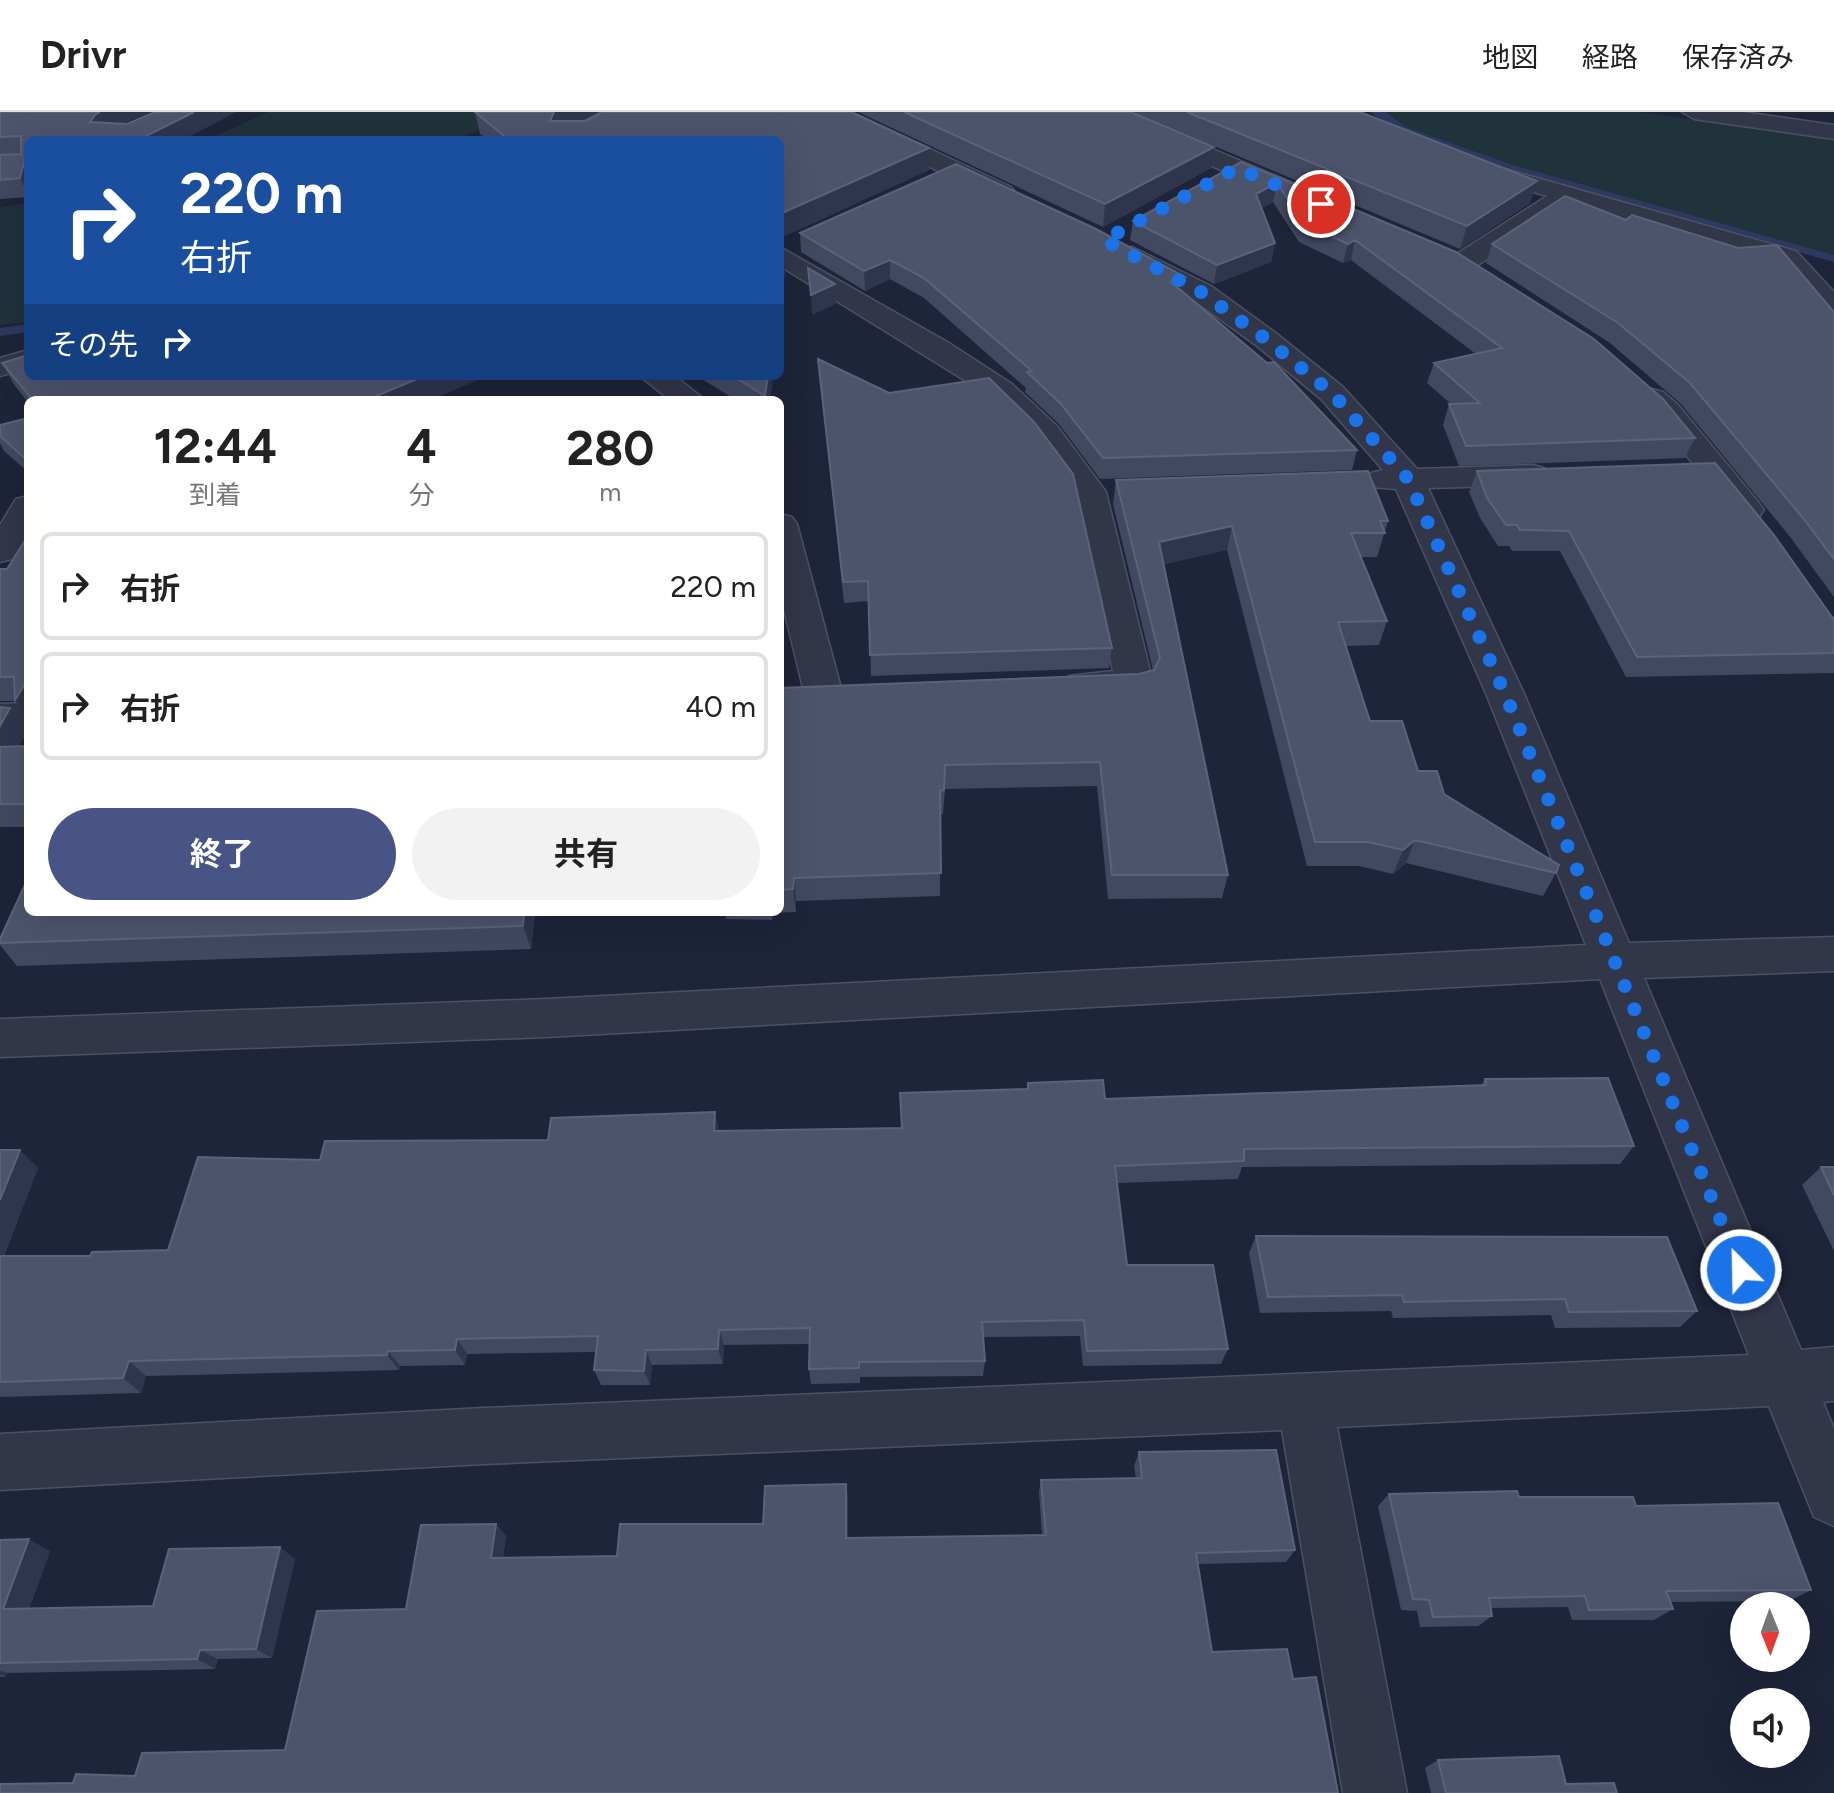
<!DOCTYPE html>
<html lang="ja">
<head>
<meta charset="utf-8">
<style>
	body { margin:0; font-family:Figtree,"Noto Sans JP",sans-serif; background:#f2f2f2; color:#222; height:100vh; display:flex; flex-direction:column; font-size:30px; white-space:nowrap }
	* { box-sizing:border-box; margin:0 }
	p { font-size:26px; color:#767676 }
	.icon { flex:none; width:44px; height:44px; fill:none; stroke:currentColor; stroke-width:2; stroke-linecap:round; stroke-linejoin:round }
	.map { position:relative; flex:1; overflow:hidden }
	.details { position:absolute; left:24px; top:284px; width:760px; height:520px; display:flex; flex-direction:column; background:#fff; border-radius:12px; box-shadow:0 8px 32px #0002 }
	.details>* { flex:none }
	.banner { position:absolute; left:24px; top:24px; width:760px; height:244px; border-radius:12px; box-shadow:0 8px 32px #0002; background:#1a4fa0; color:#fff; overflow:hidden }
	.needle { width:52px; rotate:179deg }
	.controls { position:absolute; left:1730px; top:1480px; display:grid; gap:16px }
	.controls a { display:grid; place-items:center; width:80px; height:80px; border-radius:50%; background:#fff; box-shadow:0 8px 32px #0002; font-size:40px }
	.pin { position:absolute; display:grid; place-items:center; width:68px; height:68px; color:#fff; margin:-34px; border:4px solid #fff; border-radius:50%; box-shadow:0 2px 8px #0007 }
	.me { position:absolute; width:88px; margin:-44px; rotate:337deg; stroke-linejoin:round; filter:drop-shadow(0 0 6px #0008) }
	.turn { display:flex; align-items:center; gap:28px; height:168px; padding:0 24px; font-size:36px }
	.turn .icon { width:104px; height:104px; stroke-width:2.5 }
	.turn b { display:block; font-size:56px; line-height:68px }
	.then { display:flex; align-items:center; height:76px; padding:0 24px; background:#0003; gap:16px; font-size:30px }
	.eta { display:flex; justify-content:space-evenly; align-items:center; height:136px; text-align:center }
	.eta b { font-size:48px; font-weight:700; line-height:56px }
	.cta { display:flex; gap:16px; margin-top:auto; padding:16px 24px }
	.cta a { flex:1; height:92px; border-radius:48px; background:#485485; color:#fff; font-size:32px; font-weight:700; line-height:92px; text-align:center }
	.cta a+a { background:#f2f2f2; color:#222 }
	ul { padding:0; list-style:none }
	li { display:flex; align-items:center; gap:24px; height:108px; margin:0 16px 12px; padding:0 8px; border:4px solid #e0e0e0; border-radius:12px }
	li div { flex:1 }
	li b { display:block; font-size:30px }
	li em { font-style:normal }
	header { display:flex; align-items:center; gap:48px; box-sizing:border-box; height:112px; padding:0 40px; background:#fff; border-bottom:2px solid #e0e0e0 }
	header strong { font-size:38px }
	nav { display:flex; gap:44px; margin-inline-start:auto; font-size:28px }
	.map>svg:first-child { display:block }
</style>
</head>
<body>
<header>
<strong>Drivr</strong>
<nav><a>地図</a><a>経路</a><a>保存済み</a></nav>
</header>
<div class="map">
<svg width="1834" height="1681" viewBox="0 0 1834 1681">
	<rect width="100%" height="100%" fill="#1e2439"/>
	<path fill="#20323a" d="M268,0H520V1L455,28H207Z
		M1386,0H1638L1834,27V143L1513,53L1406,15Z
		M28,91V210L0,213V96Z"/>
	<path fill="#2d395f" d="M1370,0H1386L1406,15L1513,53L1834,143V150L1504,57L1397,19Z"/>
	<g fill="none" stroke-linecap="round" stroke-linejoin="round">
		<path fill="#2d395f" fill-rule="evenodd" d="M28,212V220L0,224V216Z"/>
		<g stroke="#4c5164" stroke-width="3">
			<path id="minor" d="M820,0H851L1011,75L1015,80L1011,85H993L824,5Z
				M1093,0H1125L1295,72L1299,77L1295,82H1277L1097,5Z
				M1682,0H1743L1834,13V27L1694,7Z
				M1480,50L1796,139L1834,180V205L1824,203L1778,151L1571,91L1472,157H1452L1449,151L1452,145L1547,84L1471,62L1468,57Z
				M780,135L949,231L1012,272L1057,314L1106,380L1153,571L1147,580L1082,586L1069,582L1063,573L1069,564L1113,559L1074,381L1035,328L990,284L780,154Z
				M1132,135L1211,174L1277,222L1343,275L1417,357L1533,353L1544,356L1549,363L1544,370L1533,373L1428,376L1525,584L1629,831L1834,825V859L1644,866L1801,1238L1834,1235V1289L1823,1290L1834,1317V1414L1814,1405L1769,1294L1337,1315L1407,1681H1343L1282,1318L484,1352L0,1378V1322L484,1296L1749,1243L1600,867L546,925L0,945V907L546,887L1586,833L1487,584L1396,377L1371,375L1366,368L1371,361L1383,358L1321,287L1257,234L1191,186L1123,149L1119,143L1123,137Z
				M28,238V256L0,264V246Z
				M640,264H675L705,288H670Z
				M1652,277L1663,280L1678,293L1759,391L1764,398L1759,405L1747,408L1735,405L1656,305L1637,286L1641,280Z
				M28,384V422L12,447L0,450V413L16,387Z
				M780,402L792,405L797,412L842,580L836,589L823,593L810,589L804,580L780,481Z
				M28,591V617L0,618V592Z"/>
		</g>
		<use href="#minor" fill="#313649" fill-rule="evenodd"/>
	</g>
	<path fill="#414961" d="M0,0H150L122,12H127L155,0H236L182,28H28V85L0,87Z
		M475,0H851L929,36V58L780,126V28H488L480,22Z
		M858,0H1131L1211,56L1103,115Z
		M1133,0H1268L1530,91L1460,137Z
		M1241,50L1695,326L1685,346L1459,354L1443,313L1449,292H1451L1427,271L1434,251L1476,242L1351,148L1343,151L1299,130L1273,90L1262,96L1275,131L1271,150L1214,172L1130,128L1133,109Z
		M800,121L1185,165L1183,180L1357,338L1352,358L1100,367L1059,312L1025,280L1026,276L924,186L890,167L865,179L801,140Z
		M1492,132L1834,200V485L1791,426L1680,291L1610,231L1486,151Z
		M818,247L1112,536L1109,556L871,564L869,489L844,491Z
		M2,251L28,264H486L430,288H28V290L15,274Z
		M697,264H773L770,288H736Z
		M28,306V360L4,339L0,331V313Z
		M1477,359L1834,506V561L1626,565L1560,439H1512L1509,434H1498L1480,406L1469,380Z
		M1116,368L1388,409L1377,445H1361L1387,509L1379,533L1346,534L1370,609L1418,659L1444,682L1556,761L1543,784L1406,751L1393,762L1359,754H1307L1227,438L1164,452L1228,763L1222,786L1108,787L1097,674L945,677L943,702H940V784L796,789V800L773,801L772,808L726,807L725,800H780V576L1139,562L1153,558L1113,392Z
		M28,424V608L15,589H0V457H7Z
		M0,595L10,596L27,620L18,635L28,634V715H0Z
		M28,800H535L531,837L17,854L0,833V827Z
		M1485,967L1634,1034L1620,1052L1242,1055L1238,1067L1117,1071L1127,1153L1228,1237L1221,1252L1083,1254L1080,1224L983,1225L985,1249L983,1264L860,1265V1271L811,1272L809,1257L810,1232L724,1233L723,1252L652,1253L650,1273H601L594,1258L596,1240L467,1242L465,1253L400,1254L399,1258L146,1264L141,1281L0,1285V1038L38,1056L4,1144H90L168,1138L320,1048L548,1028L719,1019L901,1016L1027,977L1028,971L1105,987L1481,973Z
		M1821,1055H1834V1139L1802,1073Z
		M1256,1124L1697,1199L1680,1215L1555,1216L1551,1203L1393,1206L1391,1199L1260,1201L1249,1141Z
		M1139,1340L1295,1438L1286,1450L1198,1452L1212,1540L1293,1567L73,1671L135,1664L285,1638L406,1497L496,1412L506,1424L503,1446L617,1444L763,1412L848,1385V1426L1042,1423L1039,1380L1041,1368L1136,1366L1134,1354Z
		M1389,1382L1519,1385L1636,1394L1811,1478L1789,1489L1670,1490L1673,1497L1654,1508H1572L1568,1495L1491,1496L1492,1504L1478,1514L1420,1515L1417,1499L1401,1498L1378,1394Z
		M0,1428L50,1439L29,1497L153,1494L295,1447L272,1546L218,1547L215,1557L7,1561L5,1565H0Z
		M1438,1648L1566,1672L1617,1681H1431L1425,1656Z"/>
	<path fill="#2e354c" d="M100,0H150L104,20L90,10L96,2Z
		M194,0H236L182,28H138Z
		M554,0H603L559,20L550,9Z
		M1214,35L1211,56L1103,115L1105,92Z
		M929,36V58L780,126V102Z
		M24,51L28,59V83L20,66Z
		M1537,69L1530,91L1460,137L1467,114Z
		M1277,71L1273,90L1253,101L1256,82Z
		M1355,128L1351,148L1343,151L1348,132Z
		M1275,131L1271,150L1214,172L1217,153Z
		M783,138L785,161L780,202V164Z
		M890,148V167L865,179L864,159Z
		M1185,165L1182,185L1171,170Z
		M835,172L836,192L812,203L811,183Z
		M246,264H298L261,279Z
		M424,264H486L430,288H367Z
		M768,264H773L770,288H766L765,284Z
		M1232,414L1227,438L1156,454L1159,430Z
		M28,567V608L15,588Z
		M10,596L27,620L4,660L0,654V614Z
		M1415,728L1406,751L1393,762L1403,738Z
		M794,766L796,789V800L793,777Z
		M524,800H535L531,837L523,814Z
		M715,1000L719,1018L718,1037L714,1019Z
		M20,1038L38,1056L0,1154V1088Z
		M719,1218L724,1233L723,1252L718,1237Z
		M457,1227L467,1242L465,1253L455,1238Z
		M646,1238L652,1253L650,1273L644,1259Z
		M388,1239L400,1254L399,1258L387,1243Z
		M129,1249L146,1264L141,1281L123,1266Z
		M846,1372L848,1385V1438L846,1426Z
		M496,1412L506,1424L501,1457L491,1446Z
		M29,1427L50,1439L25,1508L3,1497Z
		M280,1435L295,1447L272,1546L256,1537Z
		M200,1538L218,1547L215,1557L197,1547Z
		M0,1558L7,1561L5,1565L0,1563Z"/>
	<path fill="#4c546c" stroke="#5b627a" stroke-width="2" d="M0,0H100L96,2L90,10L127,12L155,0H194L138,28H28V52L24,51L20,66L0,68V43L21,42V24L0,25Z
		M475,0H554L550,9H585L602,0H851L929,36L780,102V28H509Z
		M904,0H1131L1214,35L1105,92Z
		M1187,0H1360L1537,69L1467,114Z
		M1241,50L1456,140L1594,227L1663,287L1695,326L1466,334L1449,292L1480,291L1434,251L1502,236L1355,128L1348,132L1304,111L1277,71L1256,82L1275,131L1217,153L1133,109Z
		M956,52L1096,117L1185,165L1171,170L1267,251L1274,250L1357,338L1103,346L1061,292L1027,260L1032,259L924,166L890,148L864,159L800,121Z
		M1565,84L1626,108L1632,103L1738,136L1777,133L1834,200V447L1803,406L1690,271L1618,211L1492,132Z
		M780,135L783,138L780,164Z
		M808,156L835,172L811,183Z
		M28,243V264H246L291,267L299,264H424L367,288H33L2,251Z
		M818,247L889,281L989,266L1034,310L1073,362L1112,536L870,543L868,469L843,470Z
		M733,264H768L765,284Z
		M28,306V349L0,324V313Z
		M1715,351L1774,423L1832,505L1834,506V541L1637,545L1569,419L1520,418L1517,413H1506L1487,386L1477,359Z
		M1368,359L1388,409H1380L1385,421H1351L1387,509L1338,510L1370,609H1402L1418,659H1437L1444,682L1559,753L1556,761L1415,728L1403,738L1368,730H1315L1232,414L1159,430L1228,763H1112L1100,650L945,653L944,678L940,679L941,761L794,766L793,777L780,778V576L1139,562L1154,558L1160,546L1116,368Z
		M28,424V567L15,588L14,565H0V457H7Z
		M0,595L10,596L0,614Z
		M28,634V692H0V635Z
		M28,766V800H524L523,814L0,831V827Z
		M1608,966L1634,1034L1244,1037V1049L1115,1054L1127,1153H1213L1228,1237L1087,1239L1084,1208L982,1210L985,1249L859,1250V1256L809,1257L810,1216L719,1218L718,1237L646,1238L644,1259L594,1258L598,1224L457,1227L455,1238L388,1239L387,1243L129,1249L123,1266L0,1270V1144H90L92,1140L168,1138L198,1045L320,1048L325,1029L548,1028L551,1006L715,1000L714,1019L902,1016L900,981L1028,977V971L1103,968L1105,987L1486,973L1485,967Z
		M0,1038H20L0,1088Z
		M1821,1055H1834V1083Z
		M1256,1124L1667,1125L1697,1199L1569,1200L1565,1187L1404,1190L1402,1183L1268,1185Z
		M1276,1338L1295,1438L1196,1441L1212,1540L1287,1537L1293,1567L1316,1565L1338,1681H0V1672L73,1671L76,1662L135,1664L142,1641L285,1638L317,1499L406,1497L421,1413L496,1412L491,1446L617,1444L620,1412H763L765,1374L846,1372V1426L1046,1423L1041,1368L1142,1366L1139,1340Z
		M1517,1379L1519,1385H1633L1636,1394L1778,1391L1811,1478L1666,1479L1673,1497L1589,1498L1585,1484L1489,1486L1492,1504L1433,1505L1429,1488L1413,1487L1389,1382Z
		M29,1427L3,1497L153,1494L169,1437L280,1435L256,1537L200,1538L197,1547L0,1551V1428Z
		M1559,1644L1566,1672L1614,1671L1617,1681H1446L1438,1648Z"/>
	<g fill="none" stroke-linecap="round" stroke-linejoin="round">
		<path stroke="#1a73e8" stroke-width="14" stroke-dasharray="0 25.2" d="M1321,92L1237,56L1104,128L1201,180L1267,228L1332,281L1408,367L1506,584L1741,1158"/>
	</g>
</svg>
<div class="controls">
<a><svg class="needle" viewBox="-14 -14 28 28"><path d="M0-13l5 13h-10z" fill="#e53935"/><path d="M0 13l5-13h-10z" fill="#767676"/></svg></a>
<a><svg class="icon" aria-label="sound" viewBox="0 0 24 24"><path d="M4 9h4l5-4v14l-5-4H4zM17 9q2 3 0 6"/></svg></a>
</div>
<div class="pin" style="left:1321px;top:92px;background:#d93025"><svg class="icon" aria-label="arrive" viewBox="0 0 24 24"><path d="M6 21V4h12l-3 4 3 4H6"/></svg></div>
<svg class="me" style="left:1741px;top:1158px" viewBox="-20 -20 40 40"><circle r="17" fill="#1a73e8" stroke="#fff" stroke-width="3"/><path d="M0-11L8 9 0 5-8 9z" fill="#fff"/></svg>
<div class="banner">
<div class="turn"><svg class="icon" aria-label="right" viewBox="0 0 24 24"><path d="M7 20v-9h11M14 6l5 5-5 5"/></svg><div><b>220 m</b>右折</div></div>
<div class="then">その先<svg class="icon" aria-label="right" viewBox="0 0 24 24"><path d="M7 20v-9h11M14 6l5 5-5 5"/></svg></div>
</div>
<section class="details">
<div class="eta">
<div><b>12:44</b><p>到着</p></div>
<div><b>4</b><p>分</p></div>
<div><b>280</b><p>m</p></div>
</div>
<ul>
<li><svg class="icon" aria-label="right" viewBox="0 0 24 24"><path d="M7 20v-9h11M14 6l5 5-5 5"/></svg><div><b>右折</b></div><em>220 m</em></li>
<li><svg class="icon" aria-label="right" viewBox="0 0 24 24"><path d="M7 20v-9h11M14 6l5 5-5 5"/></svg><div><b>右折</b></div><em>40 m</em></li>
</ul>
<div class="cta"><a>終了</a><a>共有</a></div>
</section>
</div>
</body>
</html>
